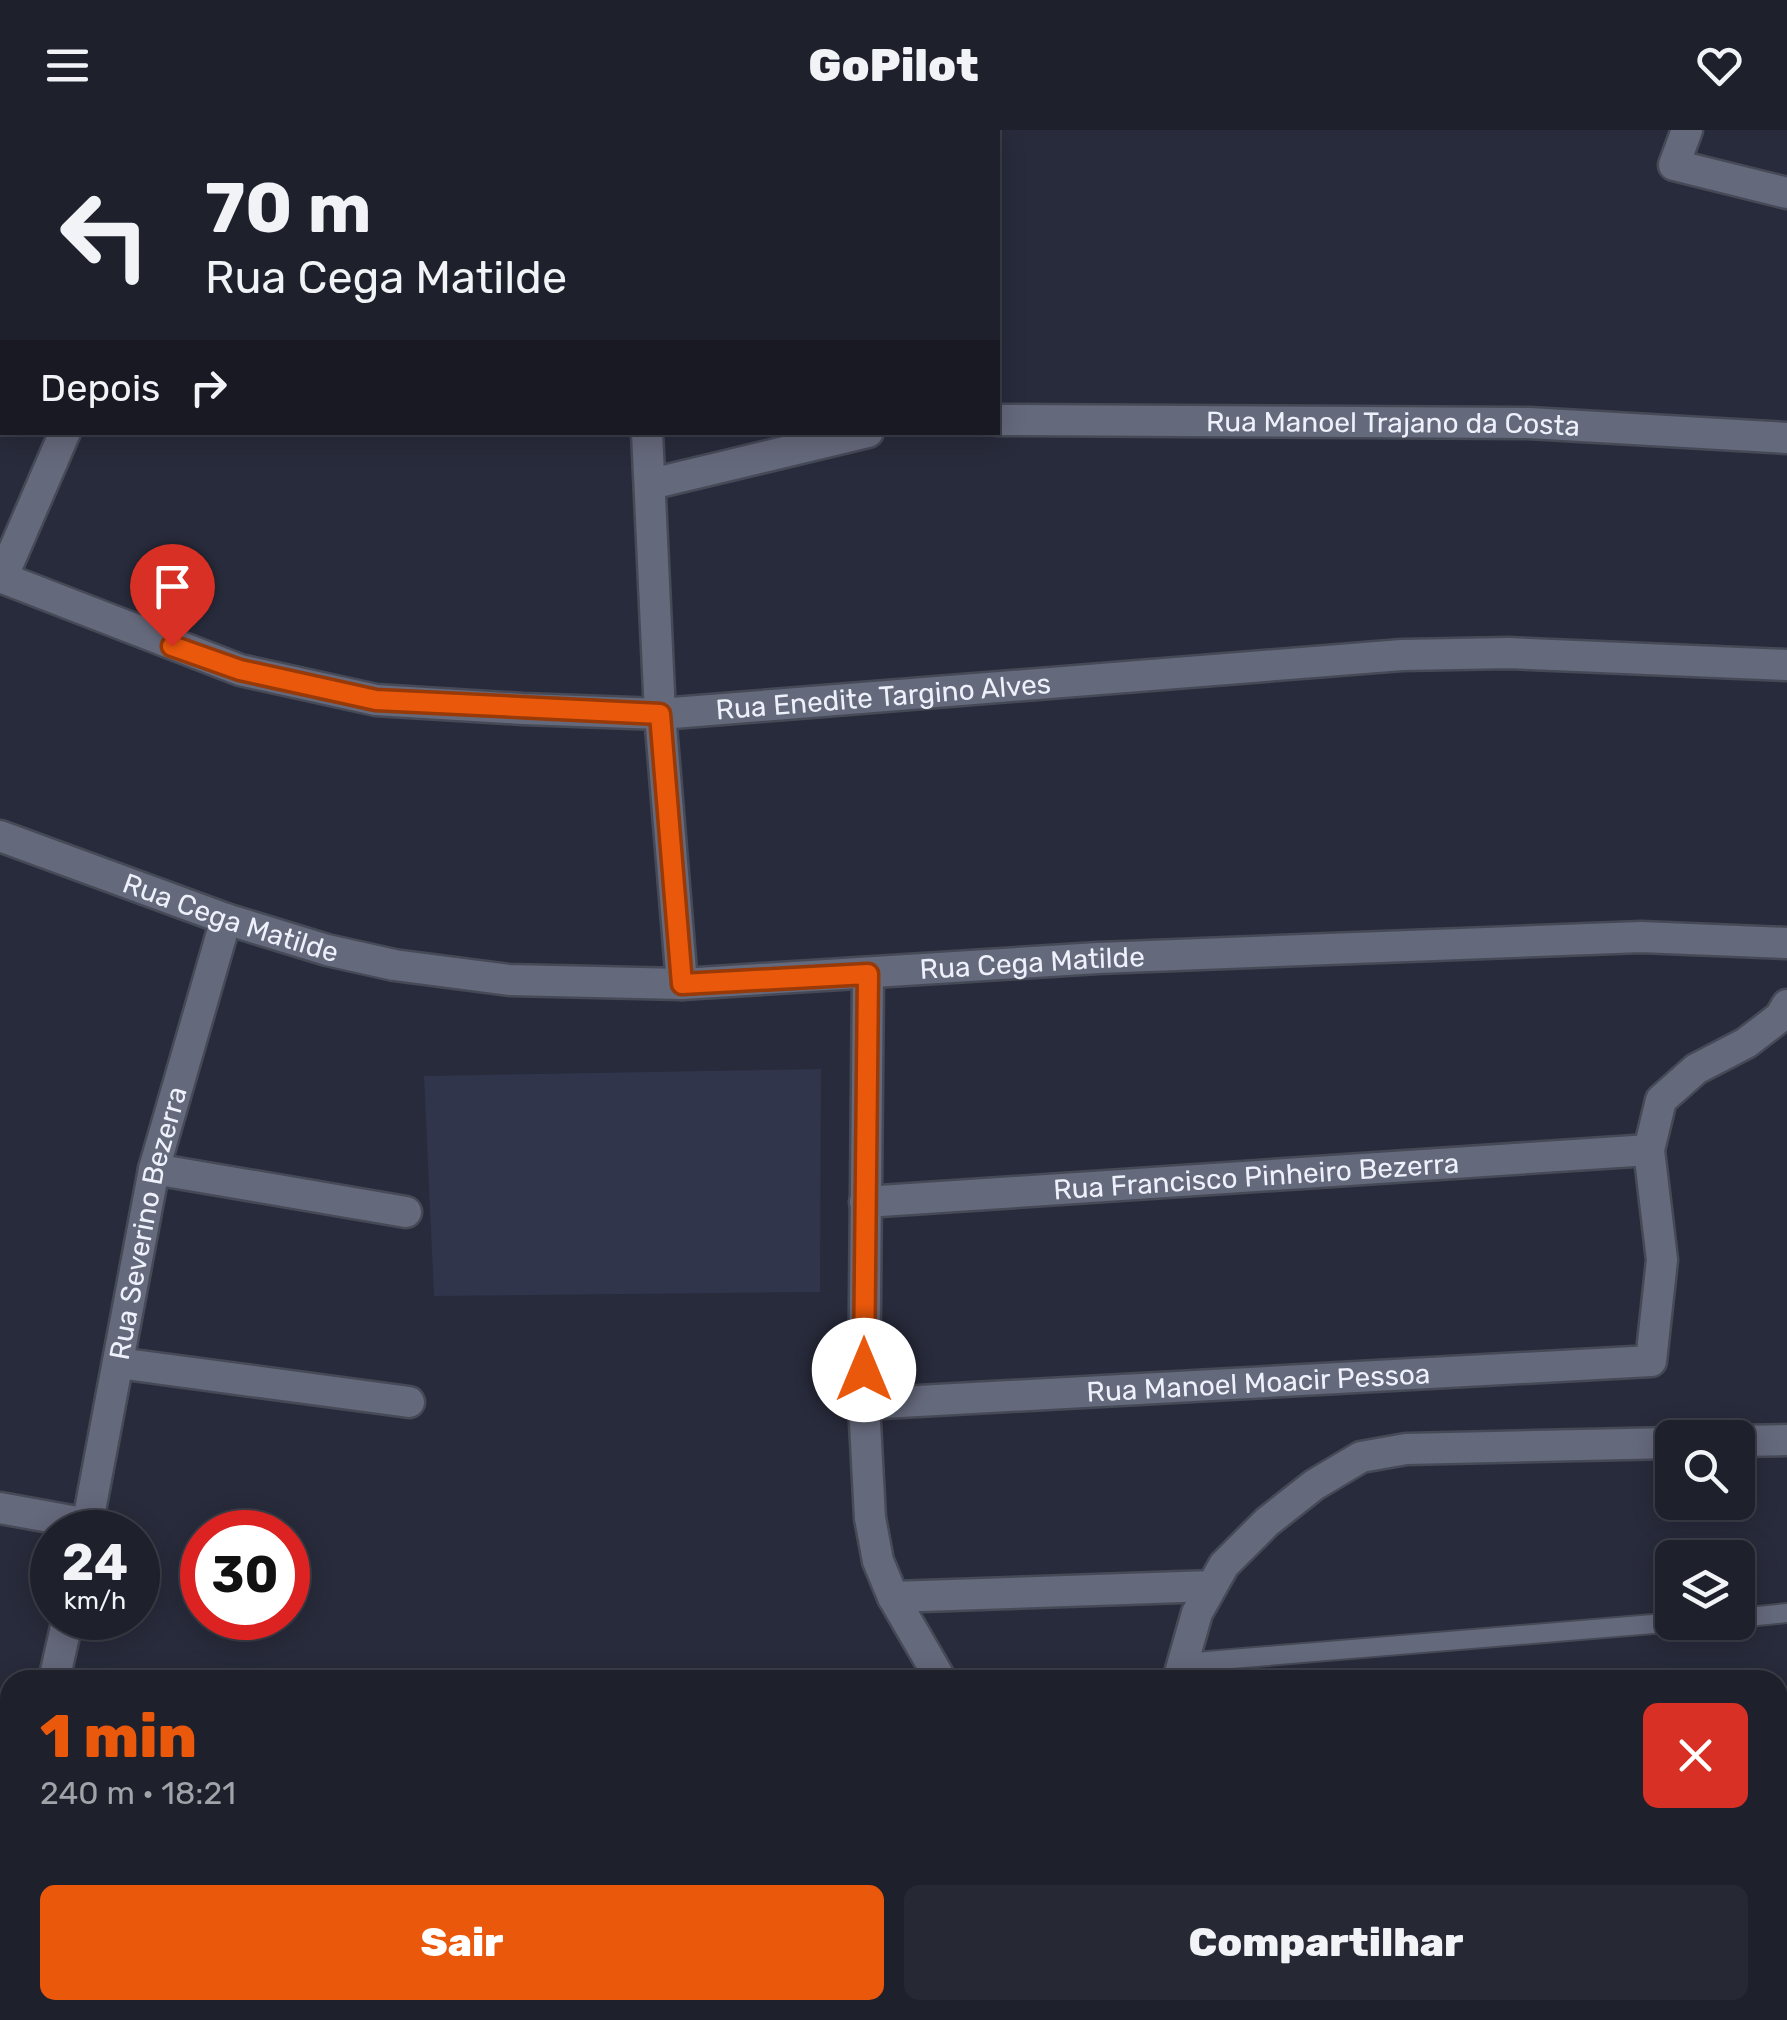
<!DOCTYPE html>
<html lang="pt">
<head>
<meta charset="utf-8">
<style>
	body { margin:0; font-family:Rubik,sans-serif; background:#262834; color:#f1f3f6; height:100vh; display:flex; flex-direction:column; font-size:38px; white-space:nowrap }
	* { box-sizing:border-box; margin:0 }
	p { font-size:32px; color:#a1a3a9 }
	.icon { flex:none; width:55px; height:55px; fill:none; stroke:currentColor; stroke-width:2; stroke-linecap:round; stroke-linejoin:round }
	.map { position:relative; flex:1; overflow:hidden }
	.drawer { position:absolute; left:0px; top:1540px; width:1788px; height:350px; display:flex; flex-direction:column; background:#1e202c; border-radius:30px 30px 0 0; box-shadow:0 5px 25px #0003,0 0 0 2px #3c3e48 }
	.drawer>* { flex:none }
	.guide { position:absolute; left:0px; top:0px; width:1000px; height:305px; box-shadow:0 5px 25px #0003,0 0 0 2px #3c3e48; background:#1e202c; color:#f1f3f6; overflow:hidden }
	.fabs { position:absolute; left:1655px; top:1290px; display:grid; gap:20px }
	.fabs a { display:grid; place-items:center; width:100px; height:100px; border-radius:15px; background:#1e202c; box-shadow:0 5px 25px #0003,0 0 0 2px #3c3e48; font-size:50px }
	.speed { position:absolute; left:30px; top:1380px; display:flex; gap:20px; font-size:50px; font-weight:700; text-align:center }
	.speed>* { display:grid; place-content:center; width:130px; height:130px; border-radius:50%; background:#1e202c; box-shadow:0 5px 25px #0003,0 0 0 2px #3c3e48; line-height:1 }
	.speed small { font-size:25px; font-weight:400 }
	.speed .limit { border:15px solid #d22; background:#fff; color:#111 }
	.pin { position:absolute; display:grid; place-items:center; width:85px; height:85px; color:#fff; margin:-102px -42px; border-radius:50% 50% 50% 0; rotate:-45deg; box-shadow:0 0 10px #0007 }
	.pin .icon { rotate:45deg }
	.me { position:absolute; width:110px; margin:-55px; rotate:0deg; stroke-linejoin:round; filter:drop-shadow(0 0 8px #0008) }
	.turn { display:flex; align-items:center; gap:35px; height:210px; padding:0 40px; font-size:45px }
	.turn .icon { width:130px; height:130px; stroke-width:2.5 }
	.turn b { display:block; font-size:70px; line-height:85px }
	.then { display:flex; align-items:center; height:95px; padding:0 40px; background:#0003; gap:20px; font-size:38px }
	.round { display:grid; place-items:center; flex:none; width:105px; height:105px; border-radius:15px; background:#262834 }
	.headline { display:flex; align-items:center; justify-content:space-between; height:170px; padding:0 40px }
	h1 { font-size:60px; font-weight:800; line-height:75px; color:#ea580c }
	.primary-button { display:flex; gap:20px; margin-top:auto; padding:20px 40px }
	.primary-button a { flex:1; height:115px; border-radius:15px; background:#ea580c; color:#fff; font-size:40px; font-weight:800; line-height:115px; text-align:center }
	.primary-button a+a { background:#262834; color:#f1f3f6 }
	header { display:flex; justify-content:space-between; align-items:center; height:130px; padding:0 40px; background:#1e202c; font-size:45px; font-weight:800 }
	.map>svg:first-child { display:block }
</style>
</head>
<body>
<header><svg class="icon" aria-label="menu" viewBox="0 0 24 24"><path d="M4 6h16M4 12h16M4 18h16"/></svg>GoPilot<svg class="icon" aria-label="heart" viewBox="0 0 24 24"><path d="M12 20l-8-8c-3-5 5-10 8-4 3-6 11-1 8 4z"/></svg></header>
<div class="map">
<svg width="1787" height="1890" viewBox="0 0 1787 1890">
	<rect width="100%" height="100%" fill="#282b3b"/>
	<path fill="#31354b" d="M821,939L820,1162L434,1166L424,946Z"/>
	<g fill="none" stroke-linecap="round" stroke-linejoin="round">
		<g stroke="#464956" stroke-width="22">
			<path id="service" d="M1738,1488L1787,1483
				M1183,1533L1677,1492"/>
		</g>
		<g stroke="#464956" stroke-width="35">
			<g id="minor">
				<path d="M1687,0L1674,35L1787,63"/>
				<path id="s1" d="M998,290L1529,293L1787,308"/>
				<path d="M651,354L868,302"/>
				<path id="s2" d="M0,447L240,540L376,570L523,579L660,584L1402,525L1509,523L1787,535"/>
				<path d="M2,448L65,302"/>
				<path d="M868,845L864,1274L870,1388L878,1431L893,1467L941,1550"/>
				<path d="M154,1039L406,1082"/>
				<path id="s3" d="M865,1072L1649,1020"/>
				<path d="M118,1233L409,1272"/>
				<path id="s4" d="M864,1274L1651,1231L1662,1130L1649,1020L1661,970L1696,939L1746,913L1780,887L1787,875"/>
				<path d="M1738,1311L1787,1310"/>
				<path d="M0,1378L88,1394"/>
				<path id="s5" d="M86,1402L154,1039L226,789"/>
				<path d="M893,1467L1211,1456"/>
				<path d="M54,1550L68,1488"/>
				<path d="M1178,1550L1197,1483L1224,1435L1267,1392L1314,1355L1361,1327L1406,1319L1672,1313"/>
				<path d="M1778,1728L1787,1727"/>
				<path d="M1100,1880L1109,1890"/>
				<path d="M1072,1890L1075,1880"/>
			</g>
		</g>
		<g stroke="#464956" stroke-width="35">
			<path id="tertiary" d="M606,0L607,2
				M647,302L660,584L682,854"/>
		</g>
		<g stroke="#464956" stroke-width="35">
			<g id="secondary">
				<path id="s6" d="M0,706L226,789L327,820L394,835L509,850L682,854L1098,828L1641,807L1787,813"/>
			</g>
		</g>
		<use href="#service" stroke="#65697c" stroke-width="18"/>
		<use href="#minor" stroke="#65697c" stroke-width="30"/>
		<use href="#tertiary" stroke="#65697c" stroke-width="30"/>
		<use href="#secondary" stroke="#65697c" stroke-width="30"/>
	</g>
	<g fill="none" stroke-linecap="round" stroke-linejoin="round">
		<g stroke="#983908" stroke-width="25">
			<path id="route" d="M172,516L240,540L376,570L660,584L682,854L868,844L864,1240"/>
		</g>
		<use href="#route" stroke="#ea580c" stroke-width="18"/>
	</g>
	<g text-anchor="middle" stroke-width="10" stroke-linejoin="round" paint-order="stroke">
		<g font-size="28" fill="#eef0fb" stroke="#282b3b">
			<text dy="10" stroke="none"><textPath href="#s1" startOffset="395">Rua Manoel Trajano da Costa</textPath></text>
			<text dy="10" stroke="none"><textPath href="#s2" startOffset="905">Rua Enedite Targino Alves</textPath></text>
			<text dy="10" stroke="none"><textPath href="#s6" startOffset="245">Rua Cega Matilde</textPath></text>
			<text dy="10" stroke="none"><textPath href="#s6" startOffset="1055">Rua Cega Matilde</textPath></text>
			<text dy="10" stroke="none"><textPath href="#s3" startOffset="392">Rua Francisco Pinheiro Bezerra</textPath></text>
			<text dy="10" stroke="none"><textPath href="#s5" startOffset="315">Rua Severino Bezerra</textPath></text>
			<text dy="10" stroke="none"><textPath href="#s4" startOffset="395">Rua Manoel Moacir Pessoa</textPath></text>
		</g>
	</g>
</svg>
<div class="fabs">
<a><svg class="icon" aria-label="search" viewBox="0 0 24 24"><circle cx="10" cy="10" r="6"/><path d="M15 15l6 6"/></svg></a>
<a><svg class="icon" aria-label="layers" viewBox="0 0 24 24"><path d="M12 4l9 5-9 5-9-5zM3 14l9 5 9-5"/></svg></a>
</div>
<div class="speed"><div>24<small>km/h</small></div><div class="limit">30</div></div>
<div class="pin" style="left:172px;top:516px;background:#d93025"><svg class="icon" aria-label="arrive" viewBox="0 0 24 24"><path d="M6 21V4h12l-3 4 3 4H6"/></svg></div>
<svg class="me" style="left:864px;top:1240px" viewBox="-20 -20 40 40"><circle r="19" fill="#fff"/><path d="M0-13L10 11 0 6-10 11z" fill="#ea580c"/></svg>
<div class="guide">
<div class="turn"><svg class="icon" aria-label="left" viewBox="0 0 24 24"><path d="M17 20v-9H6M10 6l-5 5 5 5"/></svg><div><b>70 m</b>Rua Cega Matilde</div></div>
<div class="then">Depois<svg class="icon" aria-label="right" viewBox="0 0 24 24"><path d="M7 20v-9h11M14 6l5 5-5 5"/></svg></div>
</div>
<section class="drawer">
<div class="headline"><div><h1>1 min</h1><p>240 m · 18:21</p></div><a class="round" style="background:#d93025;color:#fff"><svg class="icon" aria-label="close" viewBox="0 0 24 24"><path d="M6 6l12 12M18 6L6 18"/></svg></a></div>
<div class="primary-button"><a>Sair</a><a>Compartilhar</a></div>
</section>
</div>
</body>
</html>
